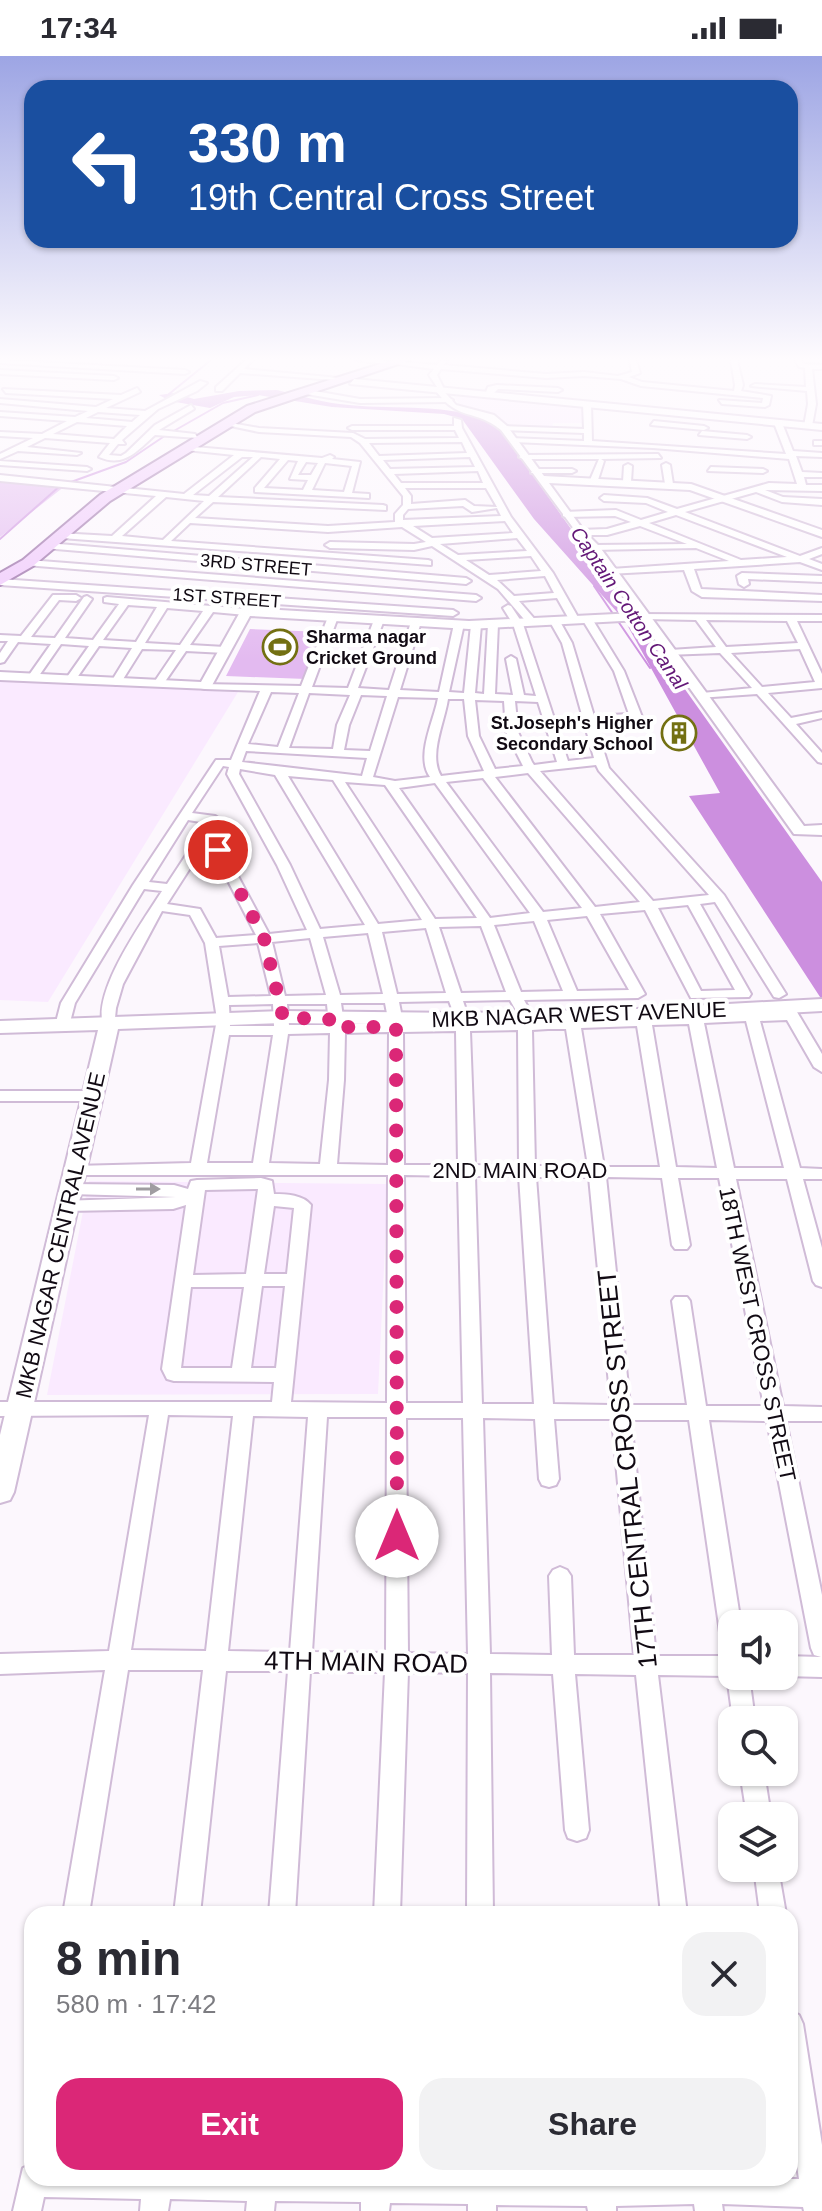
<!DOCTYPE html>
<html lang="en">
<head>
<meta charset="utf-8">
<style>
	body { margin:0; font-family:Helvetica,sans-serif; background:#f2f2f3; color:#2b2b33; height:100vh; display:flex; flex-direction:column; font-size:30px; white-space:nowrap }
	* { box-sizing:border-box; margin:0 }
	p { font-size:26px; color:#7c7c81 }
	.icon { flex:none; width:44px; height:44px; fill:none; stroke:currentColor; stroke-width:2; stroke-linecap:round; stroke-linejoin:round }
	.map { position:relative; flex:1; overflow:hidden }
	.sheet { position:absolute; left:24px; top:1850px; width:774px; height:280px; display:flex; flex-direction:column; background:#fff; border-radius:24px; box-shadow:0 2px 6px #0004 }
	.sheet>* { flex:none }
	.top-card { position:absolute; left:24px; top:24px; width:774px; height:168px; border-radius:24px; box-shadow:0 2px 6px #0004; background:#1a4fa0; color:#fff; overflow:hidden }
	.controls { position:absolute; left:718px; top:1554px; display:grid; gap:16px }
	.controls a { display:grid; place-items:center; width:80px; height:80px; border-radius:16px; background:#fff; box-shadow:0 2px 6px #0004; font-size:40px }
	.pin { position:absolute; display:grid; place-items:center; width:68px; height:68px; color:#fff; margin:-34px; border:4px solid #fff; border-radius:50%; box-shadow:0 2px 8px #0007 }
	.me { position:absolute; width:88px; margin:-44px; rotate:0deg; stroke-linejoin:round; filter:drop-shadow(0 0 6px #0008) }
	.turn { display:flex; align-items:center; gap:28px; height:168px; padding:0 32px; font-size:36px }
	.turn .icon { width:104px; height:104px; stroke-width:2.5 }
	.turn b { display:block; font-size:56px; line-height:68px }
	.round { display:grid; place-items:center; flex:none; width:84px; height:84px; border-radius:24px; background:#f2f2f3 }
	.headline { display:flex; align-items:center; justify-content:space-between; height:136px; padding:0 32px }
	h1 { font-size:48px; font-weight:700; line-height:60px }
	.action { display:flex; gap:16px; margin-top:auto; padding:16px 32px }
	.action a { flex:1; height:92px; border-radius:24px; background:#db2777; color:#fff; font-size:32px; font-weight:700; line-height:92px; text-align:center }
	.action a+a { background:#f2f2f3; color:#2b2b33 }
	.status { display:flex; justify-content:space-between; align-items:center; height:56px; padding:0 40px; background:#fff; direction:ltr }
	.status svg { height:22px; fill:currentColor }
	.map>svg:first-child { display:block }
</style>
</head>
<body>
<div class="status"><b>17:34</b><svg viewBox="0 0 49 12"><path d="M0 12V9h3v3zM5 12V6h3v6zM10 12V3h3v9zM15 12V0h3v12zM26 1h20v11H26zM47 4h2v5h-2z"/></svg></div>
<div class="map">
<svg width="822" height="2155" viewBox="0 0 822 2155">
	<rect width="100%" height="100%" fill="#fcf7fd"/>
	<path fill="#faeaff" d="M452,337L584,349V367H553L552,371L510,370L497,360L462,352Z
		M0,625L238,636L48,946L0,944Z
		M89,1125L388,1128L378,1338L47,1339Z"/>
	<path fill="#e3baf0" d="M0,425L65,430L0,481Z
		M250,573L324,576L306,623L226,620Z"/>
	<path fill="#cc8fdf" d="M277,334C301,340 324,347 349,349C399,354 447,347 495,366L822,826V944L689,740L720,737L625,565L534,463L462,363L444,358L332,351L258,339L234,341L210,352L170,345L159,339L174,337L194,343L239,335Z"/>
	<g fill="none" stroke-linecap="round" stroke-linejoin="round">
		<path stroke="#cc8fdf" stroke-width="2" d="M169,338L211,304
			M172,376L223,347L258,339
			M71,426L126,406L166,379
			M0,483L61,429
			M594,530L650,612"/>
		<g stroke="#d0bbd7" stroke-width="4">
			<path id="minor" d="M0,304L185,314L189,316L185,318L0,307Z
				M246,304H253L244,313L339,322L335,324L240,317L222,335H216V331Z
				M356,304H383L388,306L384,308Z
				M441,304L447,305L444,309L546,318L584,316L618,320L632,316L630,304H636L640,317L629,321L642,326L734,335L735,329L731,304H737L743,329L741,335L771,340L769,349L765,351L722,348L719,344L762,347L763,342L641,330L621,323L584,320L546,322L441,313L437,319L445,335L441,337L429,319L434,313L388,307L392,305L437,309Z
				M795,304H801L804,308L822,309V313H812L816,348L812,370L808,372L804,370L808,348L807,335L751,330L755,328L806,331L805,312L799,311Z
				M0,314L114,320L118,322L114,324L0,318Z
				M200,325L207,327L197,335L158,353L122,384L125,388H118L109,399L121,400L126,397L155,369L191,349L194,353L159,374L195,378L198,382L155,379C137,395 124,412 99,401L110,387L45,382L27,391L81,397L77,399L18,395L0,403V398L33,382L0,380V376L42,378L67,365L0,360V356L75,361L88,355L0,347V343L96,351L113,343L6,337L3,333L121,339L137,332L140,336L106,352L145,355ZM98,356L140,359L132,366L86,362ZM77,366L127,370L114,383L53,378Z
				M497,329L558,332L562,334L558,336L498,333L490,341H484L488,331Z
				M303,333L360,343L449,342L453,344L449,346L360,347L300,337Z
				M587,346L591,348L592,385L786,398L774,367L778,365L782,367L793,395L822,397V401L796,400L802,416L822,417V421H804L806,429H822V435L765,434L783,441L822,443V449L782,446L756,436L685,456L800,500L822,492V498L809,503L822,508V514L800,506L694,513L701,533L822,539V545L702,541L692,535L684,514L608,518L606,516L611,513L729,505L696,492L592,494L590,492L595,489L687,488L640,470L607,479H577V475L580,474L607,473L631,466L615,460L566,461L563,460V456L616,454L641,464L668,456L646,447L604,445L600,442L604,439L647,442L677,453L769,427L797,428L789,403L653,392L513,386L510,382L584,385V377L504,374L500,372L504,370L584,373L583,348ZM676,459L787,501L741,504L649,467Z
				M454,362L461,364L462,372L511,461L553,517L579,563L578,565H570L557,542L519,545L538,567L529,569L498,533L432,490L414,494L330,492L325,489L330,486L414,488L426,486L402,471L328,476L190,467L171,485L428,504L431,505V509L61,482L58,481V477L112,480L156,440L0,425V419L184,438L234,399L186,394L183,390L322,402L330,399L334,401L332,403L360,406L352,437L369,438V442L255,436V432L280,403L261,401L218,441L383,449L386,450V454L213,446L195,462L328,470L395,466V458L403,449V440L360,387L351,381L259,376L221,368L225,366L259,372L353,377L365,383L459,382L455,374H352L348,372L352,370H454ZM462,386L467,397L379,400L369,387ZM242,401H253L209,440L193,439ZM470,401L475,411L390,413L383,404ZM288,404L298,405L290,423L308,424L303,434L264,432ZM306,406L318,407L311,419H298ZM325,407L352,410L344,436L312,434ZM478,415L483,427H401L394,418ZM405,432H486L497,451L474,450L465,444L411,448V440ZM166,441L204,445L163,484L122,480ZM463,450L472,456L497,452L501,460L403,464V459L408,453ZM505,465L513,477L432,482L413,470ZM517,482L527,495L458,499L440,488ZM531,500L541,515L489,519L466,504ZM545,520L554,537L514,540L497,524Z
				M654,365L704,370L708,372L704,374L651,369Z
				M702,375L747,379L751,381L747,383L699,379Z
				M814,385H822V389H814Z
				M658,398L661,402L601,403L604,405L598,424L594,427L590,424L599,403H523L519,401L523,399Z
				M0,405L87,411L91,413L87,415L0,409Z
				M666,407L670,409L673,428L669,431L665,428L662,409Z
				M628,408L632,410L631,426L627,429L623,426L624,410Z
				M711,411L763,413L767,415L763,417L708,415Z
				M534,413H572L576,415L572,417H531Z
				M47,487L466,522L471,525L466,528L44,492V488Z
				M28,504L476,539L481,542L476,545L25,509V505Z
				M742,517L822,520V526L748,523L749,528L744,531L739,528L737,520Z
				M0,523L453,554L458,557L453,560L0,529Z
				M53,539H76L81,542L76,545L59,544L31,581L55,582L84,541L87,540L92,543L65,582L93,584L119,548L104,546V542L107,541L246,553L251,556L246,559L213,556L190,589L225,591L230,594L225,597L186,595L162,630L153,628L176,594L142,593L120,628L116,629L111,626L132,592L99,590L74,626L70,627L65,624L89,590L61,588L36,624H28L27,622L51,588L18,586L4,606L0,607V597L8,585H0V579L21,580ZM128,549L157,551L136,586L103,584ZM167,552L203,555L180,589L145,587Z
				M508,549L511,550L523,568L568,705L594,702L562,587L549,564L550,562H558L572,587L594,660L629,658L614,615L582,563L591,561L624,615L642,661L636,664L595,667L609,712L724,839L786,938L779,942L774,941L715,846L700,848L751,938L749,941L691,942L645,854L600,858L645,938L638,942L524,944L534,962L532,965L792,955L797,956L822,998V1016L814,1011L787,964L760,965L800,1112L822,1113V1123H803L822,1192V1231L816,1229L813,1225L787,1123H736L783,1350L822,1351V1365H786L822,1539V1621L784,1620V1600L821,1601L814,1599L811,1592L767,1365L709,1364L741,1568H732V1592L724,1590L721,1583L689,1364H631L656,1600H732V1620H749L755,1664H733L727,1620L658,1619L687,1858H661L636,1619L575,1618L589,1774L586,1782L577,1785L568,1782L565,1774L553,1618L490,1617L493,1858H467L468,1617L408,1616L400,1858H374L385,1616H310L295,1858H269L288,1615H226L200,1858H174L203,1614H128L89,1858H63L105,1614L0,1618V1598L109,1595L149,1359L0,1360V1346H272L274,1326L174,1325L167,1323L162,1313L186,1149L173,1153L67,1155L61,1153L59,1149L61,1145L176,1141L70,1138L62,1133L70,1128L174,1129L188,1133L191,1125L197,1124L261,1122L272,1125L274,1138C287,1138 303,1139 311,1149L291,1346L387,1347L388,1119H68L66,1115L68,1111L74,1110L191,1107L217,963L205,887L190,859L162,855L123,928L116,952L114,972H104C90,938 143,865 162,835L144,833L75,947L69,970L62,974L55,970L61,947L133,829L216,704H231L260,635L205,633L201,632V628L301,630L328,561L333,558L338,561L312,631L348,632L374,564L379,561L384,564L358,632L389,634L411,566L416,563L421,566L400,634L439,636L454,568L459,565L464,568L449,636L464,637L471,569L476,566L481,569L475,637L484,638L488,568L493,565L498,568L495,638L513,639L506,603L511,600L516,603L524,639L536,640L513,568L503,552ZM271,636L299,637L278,691L248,688ZM309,637L350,639L337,669L333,693L289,692ZM361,639L387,640L370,695L344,694L349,669ZM398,641L438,642C434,665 415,700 430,721L395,725L373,721ZM448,643H464L468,680L484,715L441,720C428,699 445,665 448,643ZM475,644L504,645L506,676L523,710L495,713L479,680ZM515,645L538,646L557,706L534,709L532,706L518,676ZM246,695L367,702L362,720L242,706ZM596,709L599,715L709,839L653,845L540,715ZM223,710L229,711L227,718L277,809L307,874L269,878L224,794L218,790L212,794L256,879L216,882L200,853L167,848L221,764L215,760L192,757ZM240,713L275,719L365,869L320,873L290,809L239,718ZM528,717L640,846L595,851L495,721ZM288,720L333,724L422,864L378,868ZM483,722L582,852L543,856L446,726ZM345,726L385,729L477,862L435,863ZM435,727L530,857L490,862L399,732ZM188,764L207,767L167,828L149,826ZM688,849L735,934L701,935L658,852ZM587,860L629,934L577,935L547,864ZM534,865L563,935L521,936L494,869ZM481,870L506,936L461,937L439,871ZM426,872L446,937L397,938L382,876ZM368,877L383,938L340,939L323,881ZM310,882L326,939L285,940L272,886ZM258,887L271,940L228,941L219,890ZM510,944L522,965L467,966L469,963L463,945ZM449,945L457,966L403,967L399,946ZM341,947H385L389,968H344ZM273,948L274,970H230L229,949ZM287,948H327L329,969H289ZM746,965L784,1112H734L704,967ZM689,968L717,1112L676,1111L652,969ZM637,970L660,1111H604L581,972ZM548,973H566L588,1110H535L532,974ZM518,974L519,1110L475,1109L470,975ZM456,975L458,1109H404L403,976ZM389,976L388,1109L337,1108L344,1024L345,977ZM330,977L329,1024L320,1108L269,1107L288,978ZM229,979H273L253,1107H207ZM404,1119L458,1120L463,1347H406ZM475,1120H519L534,1348H482ZM536,1121H589L611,1349L553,1348ZM606,1121L662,1122L672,1189L675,1193H687L690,1189L678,1122H719L764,1350H706L690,1245L687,1241H675L672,1245L687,1349H630ZM258,1133L246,1218L193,1219L205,1134ZM274,1150L294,1152L287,1218H264ZM262,1230H285L276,1312H251ZM191,1231H244L232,1312H181ZM168,1359L233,1360L206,1595L131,1594ZM253,1360L308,1361L290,1596L228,1595ZM327,1361H387L386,1597L312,1596ZM406,1362H463L468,1598L408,1597ZM483,1362L535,1363L539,1423L542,1429L549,1431L556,1429L559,1423L554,1363H612L634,1599H574L571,1520L567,1514L560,1511L553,1514L549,1520L552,1599L490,1598Z
				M638,558L822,559V565H797L822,618V632L768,637L791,662L822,656V662L796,668L822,697V707L818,706L757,638L698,642L697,640L702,637L752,632L720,597L666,599V595L670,594L716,591L696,564L642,563L638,562ZM706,564L787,565L798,587L726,591ZM800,593L815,626L762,631L731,597Z
				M0,1035H92L100,1040L92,1045H0Z
				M740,1716H764L771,1760H747Z
				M754,1812H778L786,1858H760Z
				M790,1955L799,1959L803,1968L822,2089V2155H804L803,2151L722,2148L723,2155H695L694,2148L616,2150V2155H588L587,2150L496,2149V2155H468V2148L390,2147L389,2155H361V2146L275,2145L274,2155H246L247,2145L170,2143L168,2155H140L141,2143L44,2141L41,2155H13L23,2112L32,2108V2122L799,2123L790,2060Z"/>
		</g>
		<g stroke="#d0bbd7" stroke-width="4">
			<path id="tertiary" d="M441,332L456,349L494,359L507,370L544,420L691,428L822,474V481L690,434L549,427L584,475L599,490L804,770L822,769V779L794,778L641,564L469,573L250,560L210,633L0,624V616L201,626L240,556L246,552L469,565L636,557L501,374C474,352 459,366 436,335Z"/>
		</g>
		<g stroke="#d0bbd7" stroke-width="4">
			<path id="secondary" d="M354,323L822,368V374L350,328Z
				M822,943V955L636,965L462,969L283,967L118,973L14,1436L10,1444L0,1447V1379L98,974L0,977V965L283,955L462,957L636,953Z"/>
		</g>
		<g stroke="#9a6ea8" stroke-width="4">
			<path id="primary" d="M393,304H410L255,356L110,445L33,510L0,529V517L23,504L100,439L247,350Z"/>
		</g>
		<use href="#minor" fill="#fff" fill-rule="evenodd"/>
		<use href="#tertiary" fill="#fff" fill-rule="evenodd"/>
		<use href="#secondary" fill="#fff" fill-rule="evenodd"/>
		<use href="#primary" fill="#efc8fb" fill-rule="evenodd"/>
	</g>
	<defs><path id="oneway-solid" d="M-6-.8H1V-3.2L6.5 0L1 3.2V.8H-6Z" transform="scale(2)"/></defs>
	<use fill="#a09da1" href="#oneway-solid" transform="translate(148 1133)"/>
	<linearGradient id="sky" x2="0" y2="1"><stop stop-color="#9da5e4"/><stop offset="0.5" stop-color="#fefbfe"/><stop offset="1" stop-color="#fefbfe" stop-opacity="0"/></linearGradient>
	<rect width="822" height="606" fill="url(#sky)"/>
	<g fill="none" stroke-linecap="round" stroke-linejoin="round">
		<path stroke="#db2777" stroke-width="14" stroke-dasharray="0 25.2" d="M218,794L264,882L283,961L336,964L337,971H396L397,1480"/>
	</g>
	<defs>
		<g id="stadium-ring" transform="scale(1.8)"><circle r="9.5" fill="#fff" stroke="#737012" stroke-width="1.5"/><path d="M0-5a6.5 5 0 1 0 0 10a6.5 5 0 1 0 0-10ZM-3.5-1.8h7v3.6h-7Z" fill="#737012"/></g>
		<g id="building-ring" transform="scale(1.8)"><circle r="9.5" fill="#fff" stroke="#737012" stroke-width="1.5"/><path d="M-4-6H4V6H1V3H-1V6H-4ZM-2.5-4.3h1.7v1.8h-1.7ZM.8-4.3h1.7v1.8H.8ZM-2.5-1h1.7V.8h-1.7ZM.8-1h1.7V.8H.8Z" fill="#737012"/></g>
	</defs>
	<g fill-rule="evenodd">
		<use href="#stadium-ring" x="280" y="591"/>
		<use href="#building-ring" x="679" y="677"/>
	</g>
	<g text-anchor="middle" stroke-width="8" stroke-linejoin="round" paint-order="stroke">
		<g font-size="18" fill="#110a13" stroke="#fff">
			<text transform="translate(256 509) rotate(5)" y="6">3RD STREET</text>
			<text transform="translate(227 542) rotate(4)" y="6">1ST STREET</text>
		</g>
		<g font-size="18" font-weight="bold" fill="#110a13" stroke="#fff" text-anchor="start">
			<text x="306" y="587">Sharma nagar<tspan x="306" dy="21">Cricket Ground</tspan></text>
			<text x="653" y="673" text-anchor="end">St.Joseph's Higher<tspan x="653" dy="21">Secondary School</tspan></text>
		</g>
		<g font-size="20" font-style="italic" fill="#631777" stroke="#fff">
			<text transform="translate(629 552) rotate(56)" y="7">Captain Cotton Canal</text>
		</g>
		<g font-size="22" fill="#110a13" stroke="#fff">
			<text transform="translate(579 958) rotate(-2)" y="8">MKB NAGAR WEST AVENUE</text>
			<text x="520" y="1122">2ND MAIN ROAD</text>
			<text transform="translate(60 1179) rotate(-77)" y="8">MKB NAGAR CENTRAL AVENUE</text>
			<text transform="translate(758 1278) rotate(78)" y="8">18TH WEST CROSS STREET</text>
		</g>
		<g font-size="26" fill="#110a13" stroke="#fff">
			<text transform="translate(627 1413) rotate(-96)" y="9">17TH CENTRAL CROSS STREET</text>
			<text transform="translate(366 1606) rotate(1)" y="9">4TH MAIN ROAD</text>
		</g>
	</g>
</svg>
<div class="controls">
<a><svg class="icon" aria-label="sound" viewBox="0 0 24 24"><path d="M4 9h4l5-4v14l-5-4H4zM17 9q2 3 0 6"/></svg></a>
<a><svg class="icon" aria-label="search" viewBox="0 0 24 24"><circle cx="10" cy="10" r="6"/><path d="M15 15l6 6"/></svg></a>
<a><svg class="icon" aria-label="layers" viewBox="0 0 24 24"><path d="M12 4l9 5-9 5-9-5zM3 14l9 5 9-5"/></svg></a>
</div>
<div class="pin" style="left:218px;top:794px;background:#d93025"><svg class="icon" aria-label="arrive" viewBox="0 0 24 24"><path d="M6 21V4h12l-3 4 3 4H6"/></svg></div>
<svg class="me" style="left:397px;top:1480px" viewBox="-20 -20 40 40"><circle r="19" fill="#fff"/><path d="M0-13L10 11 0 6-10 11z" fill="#db2777"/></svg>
<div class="top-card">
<div class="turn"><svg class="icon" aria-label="left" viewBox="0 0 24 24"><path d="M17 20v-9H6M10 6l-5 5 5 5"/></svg><div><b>330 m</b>19th Central Cross Street</div></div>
</div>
<section class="sheet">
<div class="headline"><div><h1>8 min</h1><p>580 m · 17:42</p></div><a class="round"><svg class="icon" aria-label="close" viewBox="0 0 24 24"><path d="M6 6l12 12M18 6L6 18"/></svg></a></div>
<div class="action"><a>Exit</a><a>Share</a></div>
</section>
</div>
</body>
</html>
